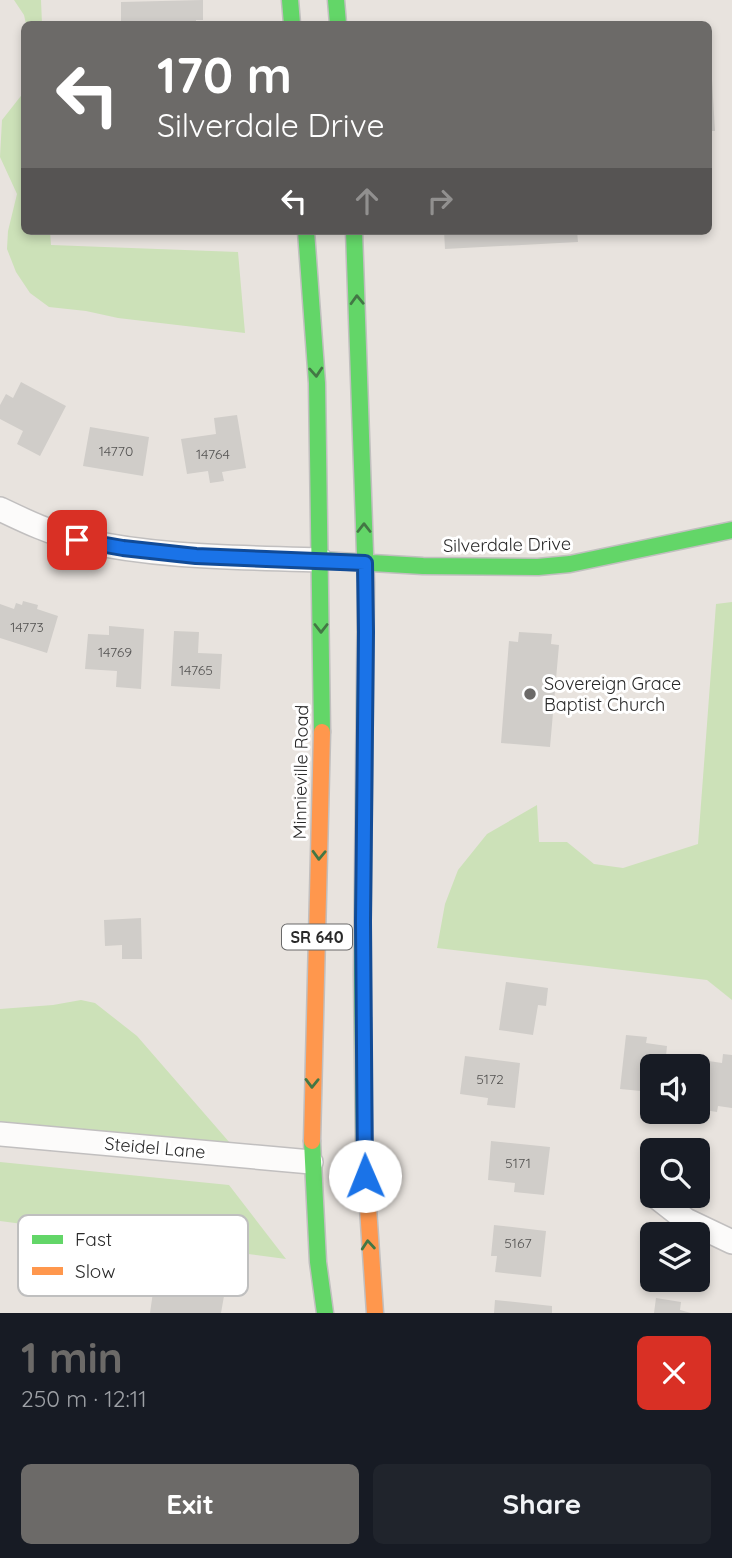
<!DOCTYPE html>
<html lang="en">
<head>
<meta charset="utf-8">
<style>
	body { margin:0; font-family:Quicksand,sans-serif; background:#20242c; color:#f1f3f6; height:100vh; display:flex; flex-direction:column; font-size:26px; white-space:nowrap }
	* { box-sizing:border-box; margin:0 }
	p { font-size:23px; color:#9ea1a6 }
	.icon { flex:none; width:38px; height:38px; fill:none; stroke:currentColor; stroke-width:2; stroke-linecap:round; stroke-linejoin:round }
	.map { position:relative; height:1313px; overflow:hidden }
	.details { display:flex; flex-direction:column; background:#171b24; flex:1 }
	.details>* { flex:none }
	.guide { position:absolute; left:21px; top:21px; width:691px; height:214px; border-radius:10px; box-shadow:0 4px 10px #0003; background:#6c6a68; color:#fff; overflow:hidden }
	.controls { position:absolute; left:640px; top:1054px; display:grid; gap:14px }
	.controls a { display:grid; place-items:center; width:70px; height:70px; border-radius:10px; background:#171b24; box-shadow:0 4px 10px #0003; font-size:35px }
	.pin { position:absolute; display:grid; place-items:center; width:60px; height:60px; color:#fff; margin:-30px; border-radius:14px; box-shadow:0 4px 10px #0006 }
	.me { position:absolute; width:77px; margin:-38px; rotate:359deg; stroke-linejoin:round; filter:drop-shadow(0 0 5px #0008) }
	.turn { display:flex; align-items:center; gap:24px; height:147px; padding:0 21px; font-size:32px }
	.turn .icon { width:91px; height:91px; stroke-width:2.5 }
	.turn b { display:block; font-size:49px; line-height:60px }
	.lanes { display:flex; align-items:center; height:66px; padding:0 21px; background:#0003; justify-content:center; gap:35px; direction:ltr }
	.lanes .off { opacity:.35 }
	.round { display:grid; place-items:center; flex:none; width:74px; height:74px; border-radius:10px; background:#20242c }
	.head { display:flex; align-items:center; justify-content:space-between; height:119px; padding:0 21px }
	h1 { font-size:42px; font-weight:700; line-height:52px; color:#6c6a68 }
	.primary-button { display:flex; gap:14px; margin-top:auto; padding:14px 21px }
	.primary-button a { flex:1; height:80px; border-radius:10px; background:#6c6a68; color:#fff; font-size:28px; font-weight:700; line-height:80px; text-align:center }
	.primary-button a+a { background:#20242c; color:#f1f3f6 }
	.map>svg:first-child { display:block }
</style>
</head>
<body>
<div class="map">
<svg width="732" height="1313" viewBox="0 0 732 1313">
	<rect width="100%" height="100%" fill="#e8e3de"/>
	<path fill="#cce1b8" d="M14,0H41L42,24H26L24,15Z
		M24,92V231H50L51,245L238,252L245,333L118,318L86,311L49,307L30,293L16,272L7,249L8,231L17,194L0,157L2,120Z
		M732,602V1000L707,980L437,948L445,904L458,870L487,834L537,805L539,842H567L594,864L623,868L698,844L716,604Z
		M81,1000L95,1003L137,1036L230,1143L0,1123V1009L53,1005Z
		M0,1162L229,1185L286,1259L0,1221Z"/>
	<path fill="#d0cdc9" d="M203,0V20H196V24H165V21L121,23V2Z
		M712,80L715,131H709V81Z
		M444,231H577L578,242L445,249Z
		M21,382L66,406L40,456L17,444L23,431L0,419V405L6,394L13,398Z
		M237,415L246,468L222,472L224,481L210,483L208,471L187,474L181,439L216,434L214,418Z
		M90,427L149,437L143,476L83,466Z
		M23,601L38,605L37,609L58,616L47,653L0,638V604L14,609L16,603L22,605Z
		M109,626L144,629L141,689L116,687L117,671L85,669L88,634L109,635Z
		M174,631L199,632L198,653L222,654L220,689L171,686Z
		M519,632L552,634L551,644L559,645L550,747L501,743L509,641L518,642Z
		M141,918L142,959H122V945L105,946L104,920Z
		M506,982L548,988L546,1006L538,1005L533,1035L499,1030Z
		M626,1035L647,1037L646,1043L667,1046L665,1066H653V1087L641,1086V1091L620,1089Z
		M723,1054L732,1055V1108L718,1106L717,1112L698,1109L702,1060L722,1063Z
		M465,1056L520,1063L515,1108L487,1105L488,1098L460,1094Z
		M491,1141L550,1147L544,1195L514,1192L515,1183L488,1180Z
		M494,1225L546,1231L541,1277L495,1272L497,1256H491Z
		M154,1285L224,1296L221,1313H150Z
		M656,1298L681,1302L680,1310L691,1313H654Z
		M495,1300L552,1306V1313H494Z"/>
	<g fill="none" stroke-linecap="round" stroke-linejoin="round">
		<g stroke="#c1bfbf" stroke-width="26">
			<path id="street" d="M0,509C25,521 52,534 80,540C159,558 240,557 321,560
				M0,1134L311,1162
				M654,1195L686,1220L732,1242"/>
		</g>
		<g stroke="#c1bfbf" stroke-width="19">
			<path id="fast" d="M290,0L292,24
				M336,0L338,24
				M306,231L317,383L322,732
				M354,231L366,583L362,974L364,1147
				M321,560L423,566L538,567L570,564L732,530
				M312,1141L318,1262L325,1313"/>
		</g>
		<g stroke="#c1bfbf" stroke-width="19">
			<path id="slow" d="M312,1141L322,732
				M364,1147L375,1313"/>
		</g>
		<use href="#street" stroke="#fcfbfa" stroke-width="23"/>
		<use href="#fast" stroke="#63d668" stroke-width="16"/>
		<use href="#slow" stroke="#ff974d" stroke-width="16"/>
	</g>
	<defs><path id="oneway-chevron" d="M-2-3.5L2.5 0L-2 3.5" fill="none" stroke-width="1.6" stroke-linecap="round" stroke-linejoin="round" transform="scale(1.75)"/></defs>
	<g stroke="#437745">
		<use href="#oneway-chevron" transform="translate(357 300) rotate(-92)"/>
		<use href="#oneway-chevron" transform="translate(316 372) rotate(86)"/>
		<use href="#oneway-chevron" transform="translate(364 528) rotate(-90)"/>
		<use href="#oneway-chevron" transform="translate(321 628) rotate(90)"/>
		<use href="#oneway-chevron" transform="translate(319 855) rotate(92)"/>
		<use href="#oneway-chevron" transform="translate(312 1083) rotate(91)"/>
		<use href="#oneway-chevron" transform="translate(368 1245) rotate(-95)"/>
	</g>
	<g fill="none" stroke-linecap="round" stroke-linejoin="round">
		<g stroke="#114b97" stroke-width="18">
			<path id="route" d="M77,540L123,548L196,556L365,563L366,632L363,921L365,1176"/>
		</g>
		<use href="#route" stroke="#1a73e8" stroke-width="12"/>
	</g>
	<circle fill="#6c6a68" stroke="#fff" stroke-width="2.5" cx="530" cy="694" r="7"/>
	<g text-anchor="middle" stroke-width="6" stroke-linejoin="round" paint-order="stroke">
		<g font-size="14" fill="#545352">
			<text x="116" y="456">14770</text>
			<text x="213" y="459">14764</text>
			<text x="27" y="632">14773</text>
			<text x="115" y="657">14769</text>
			<text x="196" y="675">14765</text>
			<text x="490" y="1084">5172</text>
			<text x="518" y="1168">5171</text>
			<text x="518" y="1248">5167</text>
		</g>
		<rect fill="#fff" stroke="#696969" stroke-width="2" x="282" y="924.5" width="70" height="25" rx="5"/>
		<g font-size="16" font-weight="bold" fill="#292929">
			<text x="317" y="943">SR 640</text>
		</g>
		<g font-size="18" fill="#292929" stroke="#fff">
			<text transform="translate(507 545) rotate(-1)" y="6">Silverdale Drive</text>
			<text transform="translate(301 772) rotate(-89)" y="6">Minnieville Road</text>
			<text transform="translate(155 1148) rotate(5)" y="6">Steidel Lane</text>
		</g>
		<g font-size="18" fill="#292929" stroke="#fff" text-anchor="start">
			<text x="544" y="690">Sovereign Grace<tspan x="544" dy="21">Baptist Church</tspan></text>
		</g>
	</g>
	<rect x="18" y="1215" width="230" height="81" rx="10" fill="#fff" stroke="#bfbfbf" stroke-width="2"/>
	<rect x="32" y="1235" width="31" height="9" fill="#63d668"/>
	<rect x="32" y="1267" width="31" height="8" fill="#ff974d"/>
	<g font-size="19" fill="#292929">
		<text x="75" y="1246">Fast</text>
		<text x="75" y="1278">Slow</text>
	</g>
</svg>
<div class="controls">
<a><svg class="icon" aria-label="sound" viewBox="0 0 24 24"><path d="M4 9h4l5-4v14l-5-4H4zM17 9q2 3 0 6"/></svg></a>
<a><svg class="icon" aria-label="search" viewBox="0 0 24 24"><circle cx="10" cy="10" r="6"/><path d="M15 15l6 6"/></svg></a>
<a><svg class="icon" aria-label="layers" viewBox="0 0 24 24"><path d="M12 4l9 5-9 5-9-5zM3 14l9 5 9-5"/></svg></a>
</div>
<div class="pin" style="left:77px;top:540px;background:#d93025"><svg class="icon" aria-label="arrive" viewBox="0 0 24 24"><path d="M6 21V4h12l-3 4 3 4H6"/></svg></div>
<svg class="me" style="left:365px;top:1176px" viewBox="-20 -20 40 40"><circle r="19" fill="#fff"/><path d="M0-13L10 11 0 6-10 11z" fill="#1a73e8"/></svg>
<div class="guide">
<div class="turn"><svg class="icon" aria-label="left" viewBox="0 0 24 24"><path d="M17 20v-9H6M10 6l-5 5 5 5"/></svg><div><b>170 m</b>Silverdale Drive</div></div>
<div class="lanes"><svg class="icon" aria-label="left" viewBox="0 0 24 24"><path d="M17 20v-9H6M10 6l-5 5 5 5"/></svg><svg class="icon off" aria-label="ahead" viewBox="0 0 24 24"><path d="M12 20V5M6 11l6-6 6 6"/></svg><svg class="icon off" aria-label="right" viewBox="0 0 24 24"><path d="M7 20v-9h11M14 6l5 5-5 5"/></svg></div>
</div>
</div>
<section class="details">
<div class="head"><div><h1>1 min</h1><p>250 m · 12:11</p></div><a class="round" style="background:#d93025;color:#fff"><svg class="icon" aria-label="close" viewBox="0 0 24 24"><path d="M6 6l12 12M18 6L6 18"/></svg></a></div>
<div class="primary-button"><a>Exit</a><a>Share</a></div>
</section>
</body>
</html>
